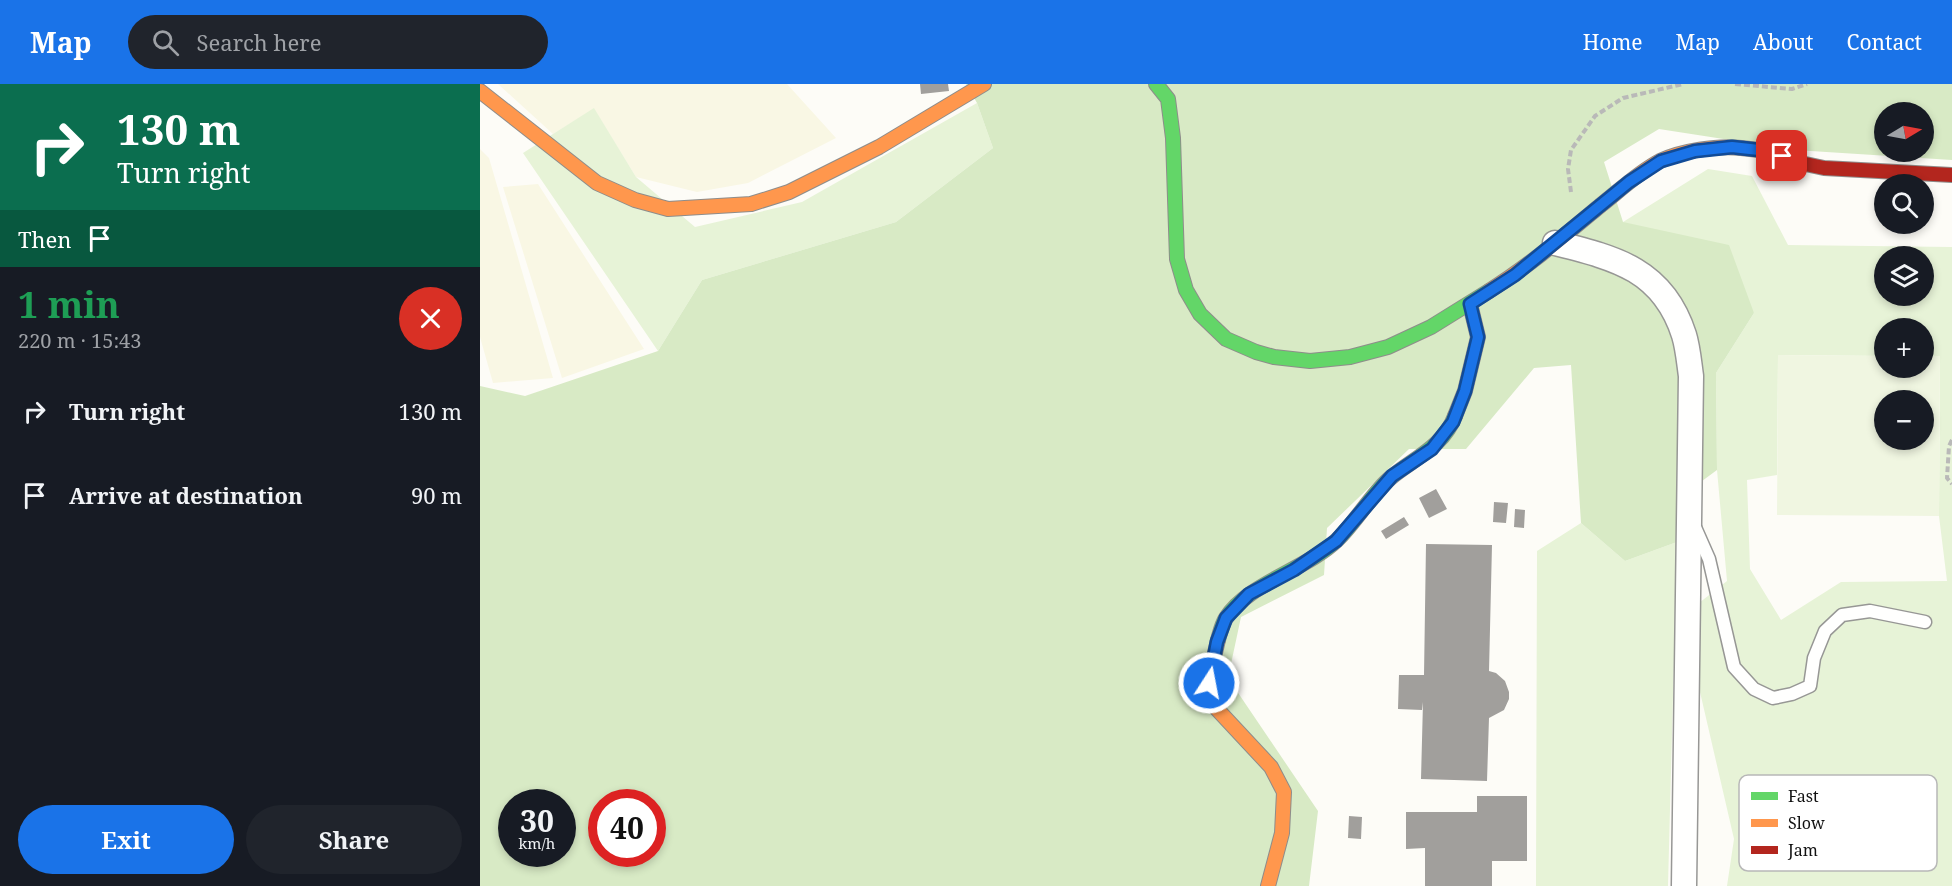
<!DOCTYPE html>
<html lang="en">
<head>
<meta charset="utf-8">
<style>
	body { margin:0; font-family:"Noto Serif",serif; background:#20242c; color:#f1f3f6; height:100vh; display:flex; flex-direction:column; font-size:22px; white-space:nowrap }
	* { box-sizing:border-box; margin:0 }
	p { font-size:20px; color:#9ea1a6 }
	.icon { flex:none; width:33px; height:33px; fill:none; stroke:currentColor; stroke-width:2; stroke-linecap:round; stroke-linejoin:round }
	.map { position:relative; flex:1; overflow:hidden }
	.sheet { display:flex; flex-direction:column; background:#171b24; width:480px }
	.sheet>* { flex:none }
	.guide { background:#0b6e4f; color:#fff; overflow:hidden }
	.needle { width:39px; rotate:80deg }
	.fabs { position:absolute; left:1394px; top:18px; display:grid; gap:12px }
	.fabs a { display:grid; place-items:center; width:60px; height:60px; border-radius:50%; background:#171b24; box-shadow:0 3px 9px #0003; font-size:30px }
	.speed { position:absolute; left:18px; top:705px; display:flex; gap:12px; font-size:30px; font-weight:700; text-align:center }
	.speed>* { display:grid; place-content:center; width:78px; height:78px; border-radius:50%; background:#171b24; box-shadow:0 3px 9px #0003; line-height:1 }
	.speed small { font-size:15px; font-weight:400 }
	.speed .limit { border:9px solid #d22; background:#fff; color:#111 }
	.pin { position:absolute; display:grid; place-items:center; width:51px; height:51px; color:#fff; margin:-26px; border-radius:12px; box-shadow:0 3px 9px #0006 }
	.me { position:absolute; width:66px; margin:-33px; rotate:11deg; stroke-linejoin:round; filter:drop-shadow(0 0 4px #0008) }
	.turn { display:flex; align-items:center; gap:21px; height:126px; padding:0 18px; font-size:27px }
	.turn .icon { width:78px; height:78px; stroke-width:2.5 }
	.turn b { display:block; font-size:42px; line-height:51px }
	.then { display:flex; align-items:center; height:57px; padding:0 18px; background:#0003; gap:12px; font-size:22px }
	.round { display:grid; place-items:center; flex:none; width:63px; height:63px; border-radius:32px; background:#20242c }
	.overview { display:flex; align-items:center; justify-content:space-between; height:102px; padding:0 18px }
	h1 { font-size:36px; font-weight:700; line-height:45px; color:#1e9e55 }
	.action { display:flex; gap:12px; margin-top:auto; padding:12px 18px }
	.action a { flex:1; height:69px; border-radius:36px; background:#1a73e8; color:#fff; font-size:24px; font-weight:700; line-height:69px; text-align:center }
	.action a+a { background:#20242c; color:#f1f3f6 }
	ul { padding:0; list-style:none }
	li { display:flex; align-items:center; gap:18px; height:84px; padding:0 18px }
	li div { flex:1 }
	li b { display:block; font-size:22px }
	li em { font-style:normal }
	header { display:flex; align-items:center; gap:36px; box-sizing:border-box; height:84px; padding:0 30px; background:#1a73e8; color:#fff }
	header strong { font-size:28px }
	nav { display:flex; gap:33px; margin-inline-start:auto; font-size:21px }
	.search { width:420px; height:54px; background:#20242c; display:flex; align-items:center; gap:15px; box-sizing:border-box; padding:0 21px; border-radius:33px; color:#9ea1a6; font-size:22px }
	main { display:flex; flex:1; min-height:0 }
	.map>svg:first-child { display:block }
</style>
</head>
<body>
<header>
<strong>Map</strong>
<div class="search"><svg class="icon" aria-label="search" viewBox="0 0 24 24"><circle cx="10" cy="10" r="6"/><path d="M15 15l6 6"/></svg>Search here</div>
<nav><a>Home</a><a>Map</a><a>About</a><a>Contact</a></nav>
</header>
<main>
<section class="sheet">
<div class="guide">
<div class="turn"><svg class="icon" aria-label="right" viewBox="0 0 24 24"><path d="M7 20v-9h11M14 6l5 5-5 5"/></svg><div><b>130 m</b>Turn right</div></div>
<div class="then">Then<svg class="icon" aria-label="arrive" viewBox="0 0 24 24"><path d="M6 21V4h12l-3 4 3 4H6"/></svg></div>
</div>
<div class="overview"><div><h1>1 min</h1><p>220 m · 15:43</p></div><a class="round" style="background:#d93025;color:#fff"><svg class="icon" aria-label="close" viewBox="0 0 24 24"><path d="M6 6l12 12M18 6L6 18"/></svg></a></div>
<ul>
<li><svg class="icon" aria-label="right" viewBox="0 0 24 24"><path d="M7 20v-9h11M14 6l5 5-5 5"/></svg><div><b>Turn right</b></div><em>130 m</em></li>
<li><svg class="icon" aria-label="arrive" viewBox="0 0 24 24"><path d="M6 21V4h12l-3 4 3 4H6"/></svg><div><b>Arrive at destination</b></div><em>90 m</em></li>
</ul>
<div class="action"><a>Exit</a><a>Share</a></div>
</section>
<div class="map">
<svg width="1472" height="802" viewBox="0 0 1472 802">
	<rect width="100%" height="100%" fill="#fdfcf7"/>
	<path fill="#f9f7e4" d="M18,0H307L356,54L268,99L217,108L156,93L114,25L73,50Z
		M0,65L9,74L73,294L13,299L0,253Z
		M58,100L164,265L82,294L23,103Z"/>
	<path fill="#e7f3d7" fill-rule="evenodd" d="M497,19L513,64L416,138L222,196L178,267L43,69L114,24L156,93L215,143L322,118Z
		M1228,85L1272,92L1308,161L1472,163V802H1247L1254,755L1220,608L1219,519L1247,497L1237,386L1236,289L1274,229L1143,138ZM1404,172H1443V212H1404ZM1404,244H1443V272L1460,273L1459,432L1467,497L1361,498L1301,536L1270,485L1267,396L1297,391L1298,271L1404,272Z
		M1101,439L1145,477L1197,458L1188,802H1056L1057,467Z"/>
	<path fill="#d8eac5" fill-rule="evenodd" d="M486,0H1472V76L1315,66L1179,45L1124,78L1143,138L1249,161L1274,229L1236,289L1237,386L1203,411L1197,458L1145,477L1101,439L1091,281L1054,284L986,365H929L847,444L844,491L761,533L748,594L838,727L829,802H0V302L45,312L178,267L222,196L416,138L513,64L497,19ZM1404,28H1443V68H1404ZM32,718H82V770H32ZM122,718H172V770H122Z"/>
	<path fill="#f0f6e1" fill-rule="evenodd" d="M1298,271L1404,272V284H1443V272H1460L1459,432L1297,431ZM1404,316H1443V356H1404Z"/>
	<path fill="#a19f9c" d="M440,0H468L469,7L441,10Z
		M956,405L967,425L949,434L939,414Z
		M1014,418L1028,419L1026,439L1013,438Z
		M1035,425L1045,426L1044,444L1034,443Z
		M924,433L929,441L906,455L901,447Z
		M946,460L1012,461L1009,587L1016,589L1025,597L1029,608V615L1024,626L1009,634L1007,697L941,695L943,618L942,626L918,625L919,591H944Z
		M997,712H1047V777H1012V802H945V764L926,765V728H997Z
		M869,732L882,733L881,755L868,754Z"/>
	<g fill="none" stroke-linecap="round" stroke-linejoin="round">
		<g stroke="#979795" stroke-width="15">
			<path id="lane" d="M1214,441L1229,475L1254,583L1274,605L1293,614L1312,610L1330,602L1334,574L1345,547L1362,531L1390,527L1445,538"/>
		</g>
		<g stroke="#979795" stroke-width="27">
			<path id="street" d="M1075,159C1135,174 1183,185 1204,251C1208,264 1209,278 1211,292L1204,802"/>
		</g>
		<g stroke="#8e8d8b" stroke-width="16">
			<path id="fast" d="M676,0L688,15L693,54L697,175L706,206L720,230L746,255L776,268L794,273L830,277L870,273L908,263L951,243L1009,207
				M738,556C740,549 742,540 746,534C767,500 827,485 857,456C876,438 894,406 914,391C937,373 964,361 975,332"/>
		</g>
		<g stroke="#8e8d8b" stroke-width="16">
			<path id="slow" d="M0,7L117,99L155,116L188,125L271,120L309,108L399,63L504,0
				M1009,207C1049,182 1085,151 1121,121C1140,106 1159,88 1180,77C1201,67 1238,61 1261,64
				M975,332L985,307L998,253L990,220
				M738,556L728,599L736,624L791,683L804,708L802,749L788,802"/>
		</g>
		<g stroke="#8e8d8b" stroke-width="16">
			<path id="jam" d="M1261,64L1288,67L1316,78L1344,84L1472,91"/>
		</g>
		<path stroke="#b9b9b8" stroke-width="4" stroke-dasharray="6 3" stroke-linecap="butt" d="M1255,0L1312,5L1327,0
			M1091,108L1088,85L1091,66L1115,32L1143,14L1203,0
			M1472,356L1469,362L1467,394L1472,400"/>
		<use href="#lane" stroke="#fffffe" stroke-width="12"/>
		<use href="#street" stroke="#fffffe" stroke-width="24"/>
		<use href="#fast" stroke="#63d668" stroke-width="14"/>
		<use href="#slow" stroke="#ff974d" stroke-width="14"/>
		<use href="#jam" stroke="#b3261e" stroke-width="14"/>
	</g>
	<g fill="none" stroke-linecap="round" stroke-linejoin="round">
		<g stroke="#114b97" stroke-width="15">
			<path id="route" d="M729,599L737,558L746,534L769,510L814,486L856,457L912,392L952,365L973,338L985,307L998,253L990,220L1035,191L1149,98L1181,77L1215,67L1252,63L1288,67L1302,72"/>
		</g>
		<use href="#route" stroke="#1a73e8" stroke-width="10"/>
	</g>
	<rect x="1259" y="691" width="198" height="96" rx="9" fill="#fff" stroke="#b8b8b8" stroke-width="1.5"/>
	<rect x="1271" y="708" width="27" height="8" fill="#63d668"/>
	<rect x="1271" y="735" width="27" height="8" fill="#ff974d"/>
	<rect x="1271" y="762" width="27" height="8" fill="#b3261e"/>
	<g font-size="16" fill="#111">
		<text x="1308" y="718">Fast</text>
		<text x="1308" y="745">Slow</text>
		<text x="1308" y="772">Jam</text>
	</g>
</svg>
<div class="fabs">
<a><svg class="needle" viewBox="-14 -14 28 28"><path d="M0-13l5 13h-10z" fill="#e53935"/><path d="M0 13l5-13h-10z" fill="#9ea1a6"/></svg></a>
<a><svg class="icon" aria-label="search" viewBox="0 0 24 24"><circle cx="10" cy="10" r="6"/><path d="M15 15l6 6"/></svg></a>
<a><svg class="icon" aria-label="layers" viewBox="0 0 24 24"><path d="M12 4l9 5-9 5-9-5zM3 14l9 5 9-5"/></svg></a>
<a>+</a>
<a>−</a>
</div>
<div class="speed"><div>30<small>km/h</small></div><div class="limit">40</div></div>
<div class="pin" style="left:1302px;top:72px;background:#d93025"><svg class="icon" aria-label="arrive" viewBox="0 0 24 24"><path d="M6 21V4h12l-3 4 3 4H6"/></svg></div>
<svg class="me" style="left:729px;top:599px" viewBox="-20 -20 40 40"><circle r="17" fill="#1a73e8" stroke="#fff" stroke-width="3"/><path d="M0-11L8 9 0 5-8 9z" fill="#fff"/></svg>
</div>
</main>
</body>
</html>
